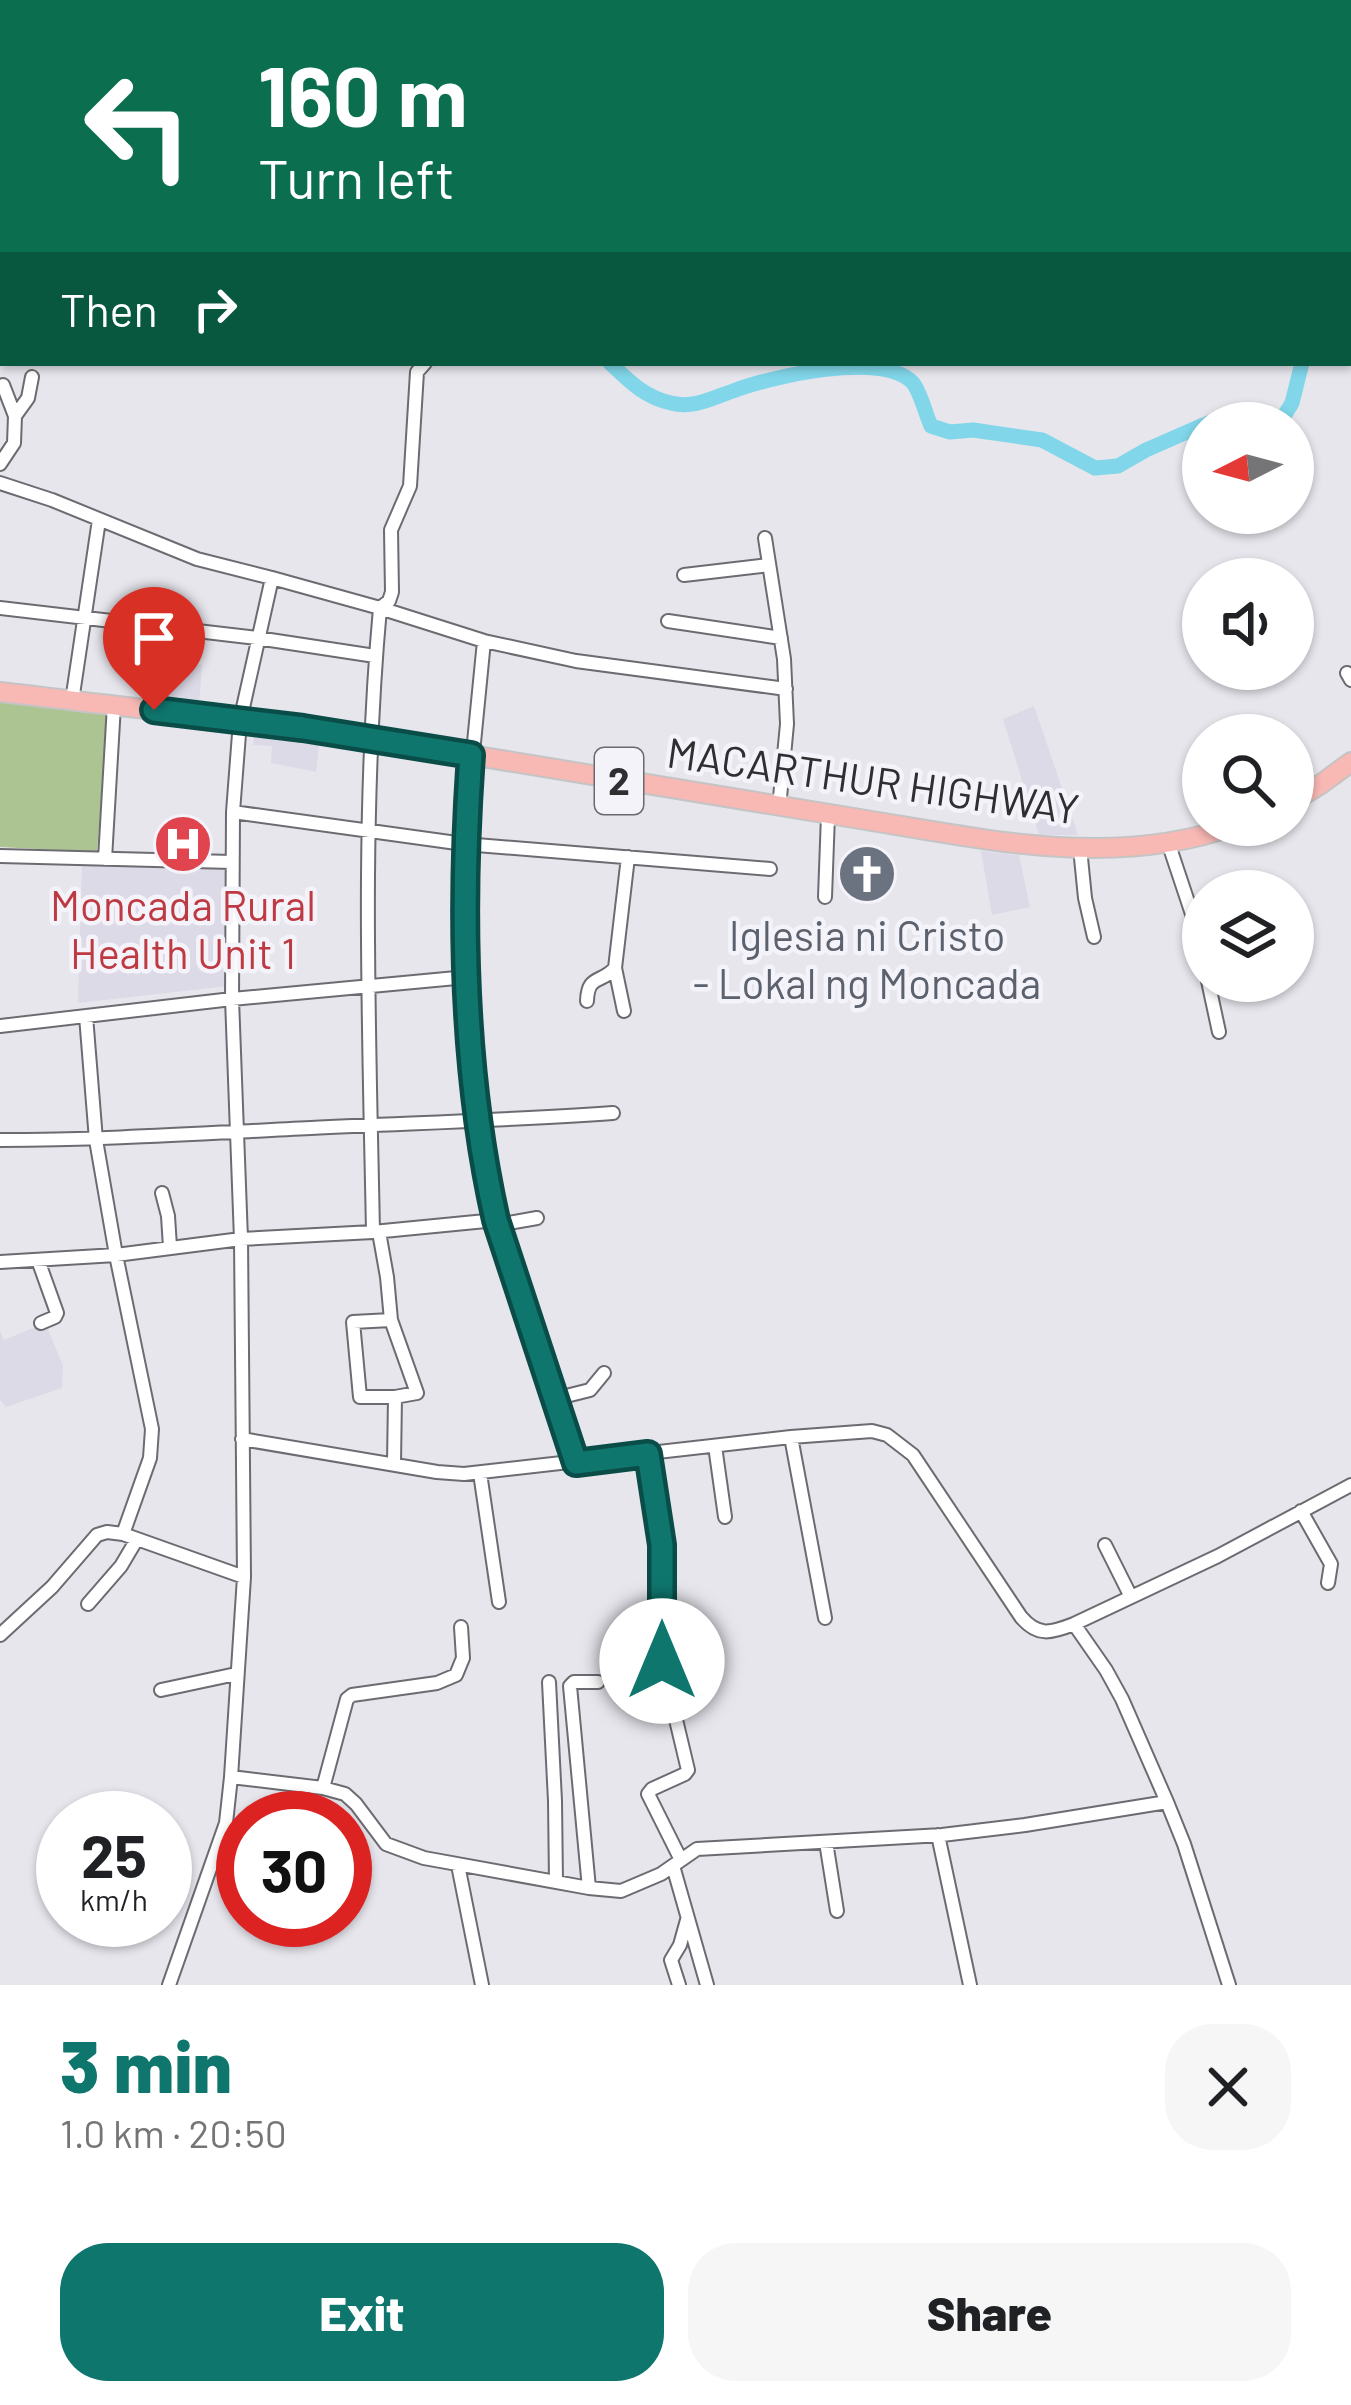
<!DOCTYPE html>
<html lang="en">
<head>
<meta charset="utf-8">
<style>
	body { margin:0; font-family:Barlow,sans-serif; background:#f6f6f6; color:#202124; height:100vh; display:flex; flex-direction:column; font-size:45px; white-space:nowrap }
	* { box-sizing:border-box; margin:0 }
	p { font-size:39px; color:#757577 }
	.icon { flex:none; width:66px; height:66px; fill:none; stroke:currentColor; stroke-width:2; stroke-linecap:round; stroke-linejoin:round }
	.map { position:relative; height:1985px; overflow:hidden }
	.panel { display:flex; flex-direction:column; background:#fff; flex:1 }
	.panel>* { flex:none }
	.top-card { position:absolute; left:0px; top:0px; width:1353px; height:366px; box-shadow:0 3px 9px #0004; background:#0b6e4f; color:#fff; overflow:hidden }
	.needle { width:78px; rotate:264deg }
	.fabs { position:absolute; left:1182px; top:402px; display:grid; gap:24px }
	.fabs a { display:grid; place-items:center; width:132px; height:132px; border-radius:50%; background:#fff; box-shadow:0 3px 9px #0004; font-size:60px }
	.speed { position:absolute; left:36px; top:1791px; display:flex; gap:24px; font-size:60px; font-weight:700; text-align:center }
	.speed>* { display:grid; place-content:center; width:156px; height:156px; border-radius:50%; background:#fff; box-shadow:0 3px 9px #0004; line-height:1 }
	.speed small { font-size:30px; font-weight:400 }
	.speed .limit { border:18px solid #d22; background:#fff; color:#111 }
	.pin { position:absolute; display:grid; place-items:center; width:102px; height:102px; color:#fff; margin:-123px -51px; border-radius:50% 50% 50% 0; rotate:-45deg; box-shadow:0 0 12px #0007 }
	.pin .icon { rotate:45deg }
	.me { position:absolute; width:132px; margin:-66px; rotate:0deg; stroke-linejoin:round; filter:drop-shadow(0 0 9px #0008) }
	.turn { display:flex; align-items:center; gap:42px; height:252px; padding:0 60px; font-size:54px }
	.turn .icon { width:156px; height:156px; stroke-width:2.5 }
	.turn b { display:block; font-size:84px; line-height:102px }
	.then { display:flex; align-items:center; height:114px; padding:0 60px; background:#0003; gap:24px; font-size:45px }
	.round { display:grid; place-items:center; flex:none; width:126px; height:126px; border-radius:48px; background:#f6f6f6 }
	.overview { display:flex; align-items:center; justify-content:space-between; height:204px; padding:0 60px }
	h1 { font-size:72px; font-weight:800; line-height:90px; color:#0f766e }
	.button { display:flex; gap:24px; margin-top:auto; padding:24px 60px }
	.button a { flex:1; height:138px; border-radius:48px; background:#0f766e; color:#fff; font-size:48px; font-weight:800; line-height:138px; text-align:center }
	.button a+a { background:#f6f6f6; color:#202124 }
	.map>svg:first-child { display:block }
</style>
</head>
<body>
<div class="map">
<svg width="1351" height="1985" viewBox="0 0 1351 1985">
	<rect width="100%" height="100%" fill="#e7e6ed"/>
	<path fill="#dddae7" d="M158,660L202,665L199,706L156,701Z
		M1034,706L1078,835H1039L1003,719Z
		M254,730L320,737L316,772L271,763L272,746L253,745Z
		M981,851L1019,855L1030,907L992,915Z
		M82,863L229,870L228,986L78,1003Z
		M45,1323L63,1365L62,1388L6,1407L0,1400V1331L4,1340Z"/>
	<path fill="#acc491" d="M0,702L108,713L97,852L0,847Z"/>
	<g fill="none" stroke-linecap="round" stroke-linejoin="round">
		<path stroke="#81d6e9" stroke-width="15" d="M334,0L335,3
			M1350,265L1351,264
			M610,363C629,381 644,397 671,403C694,409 712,398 733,391C770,377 883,350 913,383C921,393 925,413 931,426L950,432L973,430L1042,440L1095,468L1118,466L1146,450L1203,425
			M1208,423L1244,414L1268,419L1284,416L1292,403L1302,363"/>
		<g stroke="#6c6b71" stroke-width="16">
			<path id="minor" d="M105,0V3
				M192,3L239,0
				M0,18L3,17
				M3,385L15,416
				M0,464L14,443L15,416L28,398L32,377
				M0,483L52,500L197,559L272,578
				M765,538L784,659L787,724L779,808
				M684,575L769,565
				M0,608L257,638L375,656
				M668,621L781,638
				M484,641L464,844L467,977L478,1123L496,1220L576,1463
				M1347,673L1351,680
				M72,701L99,520
				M233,812L464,844L770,869
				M1168,842L1196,926L1203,957
				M1080,848L1085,898L1094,937
				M0,856L232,862
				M105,859L114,705
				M825,897L828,815
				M1208,981L1219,1032
				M587,1001C588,974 601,984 615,968
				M624,1011L615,968L628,857
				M86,1016L96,1140L116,1255L152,1429L150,1458L123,1534L244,1577
				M0,1026L232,999L467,977
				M0,1140C104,1140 207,1133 311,1128C412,1123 512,1120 613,1113
				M162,1193L168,1216L170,1247
				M497,1225L537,1218
				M373,1232C369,1023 361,817 380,608L389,601L392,592L391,530L410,486L417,372L425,363
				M379,1232L387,1277L391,1320
				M38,1260L57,1313L55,1317L41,1323
				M0,1262L116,1255L241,1239L373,1232L496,1220
				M554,1399L590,1390L604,1373
				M791,1437L825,1618
				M242,1439L437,1472L464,1474L791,1437L872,1431L887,1435L913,1455L1021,1617C1038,1637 1051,1633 1074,1624L1218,1556L1351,1485
				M715,1446L725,1517
				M648,1454L662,1545V1661L688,1770L685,1774L652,1789L648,1794L681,1860
				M394,1463L395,1397H360L353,1322L391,1320L417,1393L395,1397
				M480,1473L499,1602
				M1301,1511L1331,1564L1328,1583
				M1105,1545L1131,1597
				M88,1604L121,1566L137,1539
				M0,1635L52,1587L97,1535L107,1532L123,1534
				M627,1676L642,1670L663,1668
				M549,1682L555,1801L556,1882
				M161,1690L236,1674
				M231,1777L323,1788L345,1794L356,1804L386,1844L424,1858L589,1888L621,1891L661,1874L697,1849L942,1835L1025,1825L1167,1802L1122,1699L1106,1670L1074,1624
				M323,1788L347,1699L352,1695L437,1683L456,1675L463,1658L461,1627
				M1167,1802L1184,1844L1229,1985
				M938,1835L970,1985
				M826,1842L837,1911
				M458,1865L482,1985
				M673,1866L707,1985
				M589,1888L570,1686L574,1682H598
				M169,1985L226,1823L231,1777L244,1577L241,1239L232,999L233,812L240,721L272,578L380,608L484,641L576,661L786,689
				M679,1985L671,1960L680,1945L687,1920"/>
		</g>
		<g stroke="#c5c4c5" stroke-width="22">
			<path id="highway" d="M0,692C145,709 290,725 434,749C578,773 722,797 866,820C988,840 1116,869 1236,825
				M1293,801L1321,784L1351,762"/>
		</g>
		<use href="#minor" stroke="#fff" stroke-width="12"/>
		<use href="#highway" stroke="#f8b8b4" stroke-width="18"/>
	</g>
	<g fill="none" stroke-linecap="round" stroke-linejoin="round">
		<g stroke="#0a4d48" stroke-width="30">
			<path id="route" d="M154,710L303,728L471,755C460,909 462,1070 496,1220L576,1463L648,1454L662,1545V1661"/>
		</g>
		<use href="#route" stroke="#0f766e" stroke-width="21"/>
	</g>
	<defs>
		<g id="hospital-disc" transform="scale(3)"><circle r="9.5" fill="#e0444e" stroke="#f5f3fa"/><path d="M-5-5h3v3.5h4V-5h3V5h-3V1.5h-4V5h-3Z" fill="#fff"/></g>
		<g id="church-disc" transform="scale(3)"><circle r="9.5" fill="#6b7280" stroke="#f5f3fa"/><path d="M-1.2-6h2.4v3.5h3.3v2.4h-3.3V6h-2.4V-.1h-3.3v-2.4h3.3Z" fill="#fff"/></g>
	</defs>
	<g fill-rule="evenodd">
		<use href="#hospital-disc" x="183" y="844"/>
		<use href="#church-disc" x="867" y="874"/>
	</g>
	<g text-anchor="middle" stroke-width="9" stroke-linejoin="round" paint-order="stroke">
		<rect fill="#f5f3fa" stroke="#6a696d" stroke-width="3" x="595" y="748" width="48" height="66" rx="9"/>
		<g font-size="39" font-weight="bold" fill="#2f2e31">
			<text x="619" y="795">2</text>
		</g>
		<g font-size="42" fill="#2f2e31" stroke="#f5f3fa">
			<text transform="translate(873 781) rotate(8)" y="15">MACARTHUR HIGHWAY</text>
		</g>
		<g font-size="42" fill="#be3a42" stroke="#f5f3fa">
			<text x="183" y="921">Moncada Rural<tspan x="183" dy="48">Health Unit 1</tspan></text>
		</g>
		<g font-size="42" fill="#5b616d" stroke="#f5f3fa">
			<text x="867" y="951">Iglesia ni Cristo<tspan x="867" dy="48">- Lokal ng Moncada</tspan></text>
		</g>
	</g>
</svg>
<div class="fabs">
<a><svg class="needle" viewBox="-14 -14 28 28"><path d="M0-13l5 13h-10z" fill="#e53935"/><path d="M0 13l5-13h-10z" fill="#757577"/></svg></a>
<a><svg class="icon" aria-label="sound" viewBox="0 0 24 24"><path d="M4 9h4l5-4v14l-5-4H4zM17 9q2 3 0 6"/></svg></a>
<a><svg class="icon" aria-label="search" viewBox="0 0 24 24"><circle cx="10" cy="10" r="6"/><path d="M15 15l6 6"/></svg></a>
<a><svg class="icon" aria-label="layers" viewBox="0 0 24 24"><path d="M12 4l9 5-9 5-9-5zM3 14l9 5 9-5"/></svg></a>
</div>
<div class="speed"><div>25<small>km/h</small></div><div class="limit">30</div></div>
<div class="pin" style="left:154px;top:710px;background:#d93025"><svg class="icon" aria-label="arrive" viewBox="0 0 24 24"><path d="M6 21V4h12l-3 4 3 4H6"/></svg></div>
<svg class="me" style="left:662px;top:1661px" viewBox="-20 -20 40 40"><circle r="19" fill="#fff"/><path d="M0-13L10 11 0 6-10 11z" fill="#0f766e"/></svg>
<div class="top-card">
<div class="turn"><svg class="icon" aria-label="left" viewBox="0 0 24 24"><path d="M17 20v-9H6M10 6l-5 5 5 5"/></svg><div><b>160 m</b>Turn left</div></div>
<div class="then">Then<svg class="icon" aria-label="right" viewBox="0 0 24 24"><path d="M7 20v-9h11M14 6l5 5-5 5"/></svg></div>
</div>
</div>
<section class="panel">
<div class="overview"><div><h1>3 min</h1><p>1.0 km · 20:50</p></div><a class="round"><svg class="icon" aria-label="close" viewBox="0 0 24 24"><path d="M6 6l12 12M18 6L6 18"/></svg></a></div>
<div class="button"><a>Exit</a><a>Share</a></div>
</section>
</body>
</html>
